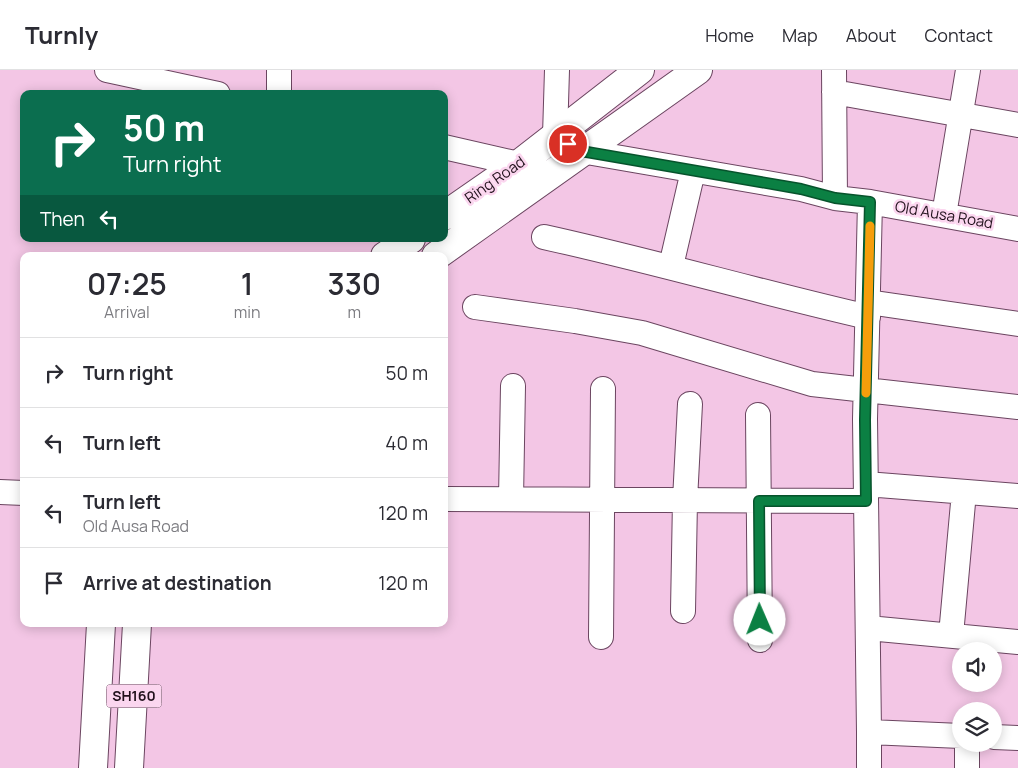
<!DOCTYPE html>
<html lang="en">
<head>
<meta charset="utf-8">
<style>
	body { margin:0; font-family:Manrope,sans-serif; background:#f2f2f3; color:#2b2b33; height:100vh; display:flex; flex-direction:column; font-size:19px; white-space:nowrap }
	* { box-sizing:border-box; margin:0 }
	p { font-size:16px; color:#7c7c81 }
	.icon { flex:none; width:28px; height:28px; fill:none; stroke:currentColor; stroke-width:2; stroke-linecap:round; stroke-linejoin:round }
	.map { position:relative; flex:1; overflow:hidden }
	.side { position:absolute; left:20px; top:182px; width:428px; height:375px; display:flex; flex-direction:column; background:#fff; border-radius:10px; box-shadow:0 2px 12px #0003 }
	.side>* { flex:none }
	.top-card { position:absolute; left:20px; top:20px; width:428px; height:152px; border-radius:10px; box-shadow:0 2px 12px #0003; background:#0b6e4f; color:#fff; overflow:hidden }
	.fabs { position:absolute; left:952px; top:572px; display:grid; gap:10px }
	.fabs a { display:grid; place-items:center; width:50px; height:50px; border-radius:50%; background:#fff; box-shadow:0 2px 12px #0003; font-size:25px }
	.pin { position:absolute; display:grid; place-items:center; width:42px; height:42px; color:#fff; margin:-21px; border:2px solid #fff; border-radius:50%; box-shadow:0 1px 5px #0007 }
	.me { position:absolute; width:55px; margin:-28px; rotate:359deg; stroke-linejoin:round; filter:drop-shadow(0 0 4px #0008) }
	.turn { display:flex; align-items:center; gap:18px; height:105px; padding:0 20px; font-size:22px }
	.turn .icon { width:65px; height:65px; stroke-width:2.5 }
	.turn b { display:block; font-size:35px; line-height:42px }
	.then { display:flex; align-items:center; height:48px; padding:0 20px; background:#0003; gap:10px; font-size:19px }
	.eta { display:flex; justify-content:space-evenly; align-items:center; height:85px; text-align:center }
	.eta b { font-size:30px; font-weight:600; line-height:35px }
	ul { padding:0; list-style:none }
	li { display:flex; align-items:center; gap:15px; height:70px; padding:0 20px; border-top:1px solid #e1e1e2 }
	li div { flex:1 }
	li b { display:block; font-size:19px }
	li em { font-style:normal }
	header { display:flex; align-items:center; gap:30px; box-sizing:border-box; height:70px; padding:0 25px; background:#fff; border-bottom:1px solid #e1e1e2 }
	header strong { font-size:24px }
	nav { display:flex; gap:28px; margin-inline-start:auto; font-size:18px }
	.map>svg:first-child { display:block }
</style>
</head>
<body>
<header>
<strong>Turnly</strong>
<nav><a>Home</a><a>Map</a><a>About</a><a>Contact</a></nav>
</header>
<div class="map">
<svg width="1018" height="698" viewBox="0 0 1018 698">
	<rect width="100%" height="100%" fill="#f3c6e5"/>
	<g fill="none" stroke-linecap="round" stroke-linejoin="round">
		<g stroke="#6b4560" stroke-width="26">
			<path id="minor" d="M107,0L218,24
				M279,0V24
				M557,0L555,66L581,81L801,119L835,128L870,132L1018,159
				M834,0L835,128
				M834,22L1018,55
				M444,77L519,94
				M870,132L865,349L869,662L961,666
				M944,145L968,0
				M544,167C653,191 759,222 868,247
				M671,196L693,101
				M868,232L1018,254
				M475,237L575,251L642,263L812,314L1018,337
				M758,345L760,570
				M866,414L1018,426
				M0,422L24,423
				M444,429L866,431
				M511,429L513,316
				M683,541L685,430L690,334
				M868,558L1018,572
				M951,565L964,422
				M601,567L603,319
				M869,662V698
				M994,667L1018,668
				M967,698V674"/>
		</g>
		<g stroke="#6b4560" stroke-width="30">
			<path id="major" d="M444,146L519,94L640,0
				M385,186L411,169
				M436,186L698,0
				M93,698L101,554
				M129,698L137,554"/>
		</g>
		<use href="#minor" stroke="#fff" stroke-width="24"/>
		<use href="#major" stroke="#fff" stroke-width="28"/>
	</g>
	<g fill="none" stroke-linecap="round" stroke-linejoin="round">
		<g stroke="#07532c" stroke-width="12">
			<path id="route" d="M568,74L581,81L801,119L835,128L870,132L865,350L866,431H759L760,550"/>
		</g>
		<use href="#route" stroke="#0b8043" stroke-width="9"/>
		<path stroke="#f59e0b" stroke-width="9" d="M866,323L870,156"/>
	</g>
	<g text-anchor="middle" stroke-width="5" stroke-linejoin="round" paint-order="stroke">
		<rect fill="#fbd6ef" stroke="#624c5b" stroke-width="1" x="106.5" y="614.5" width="55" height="23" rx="4"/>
		<g font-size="14" font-weight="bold" fill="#21111c">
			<text x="134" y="631">SH160</text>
		</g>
		<g font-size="15" fill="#21111c" stroke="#fbd6ef">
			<text transform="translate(495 110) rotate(-35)" y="5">Ring Road</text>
			<text transform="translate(944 145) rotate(10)" y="5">Old Ausa Road</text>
		</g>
	</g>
</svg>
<div class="fabs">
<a><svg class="icon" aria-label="sound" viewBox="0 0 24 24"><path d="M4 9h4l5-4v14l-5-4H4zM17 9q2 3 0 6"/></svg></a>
<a><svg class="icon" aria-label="layers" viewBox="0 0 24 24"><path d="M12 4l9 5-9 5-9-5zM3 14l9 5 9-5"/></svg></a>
</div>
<div class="pin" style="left:568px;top:74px;background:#d93025"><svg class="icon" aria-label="arrive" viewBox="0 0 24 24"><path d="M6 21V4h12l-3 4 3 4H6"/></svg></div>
<svg class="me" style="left:760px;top:550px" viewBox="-20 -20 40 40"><circle r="19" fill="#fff"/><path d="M0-13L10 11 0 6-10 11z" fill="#0b8043"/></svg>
<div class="top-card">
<div class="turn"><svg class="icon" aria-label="right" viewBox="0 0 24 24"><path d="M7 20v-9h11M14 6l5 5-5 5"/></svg><div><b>50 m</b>Turn right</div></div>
<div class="then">Then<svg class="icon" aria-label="left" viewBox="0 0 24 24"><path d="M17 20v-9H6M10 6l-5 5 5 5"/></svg></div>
</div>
<section class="side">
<div class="eta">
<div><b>07:25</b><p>Arrival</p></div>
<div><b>1</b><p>min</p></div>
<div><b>330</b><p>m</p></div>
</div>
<ul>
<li><svg class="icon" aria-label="right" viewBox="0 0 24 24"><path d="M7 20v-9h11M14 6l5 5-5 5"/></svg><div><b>Turn right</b></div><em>50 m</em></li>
<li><svg class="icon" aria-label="left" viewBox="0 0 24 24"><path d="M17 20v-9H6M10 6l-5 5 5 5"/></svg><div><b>Turn left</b></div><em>40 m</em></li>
<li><svg class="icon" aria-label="left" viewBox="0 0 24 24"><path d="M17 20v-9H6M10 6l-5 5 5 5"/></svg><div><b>Turn left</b><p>Old Ausa Road</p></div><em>120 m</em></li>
<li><svg class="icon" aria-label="arrive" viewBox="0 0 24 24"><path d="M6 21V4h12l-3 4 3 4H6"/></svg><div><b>Arrive at destination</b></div><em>120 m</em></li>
</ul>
</section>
</div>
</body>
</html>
